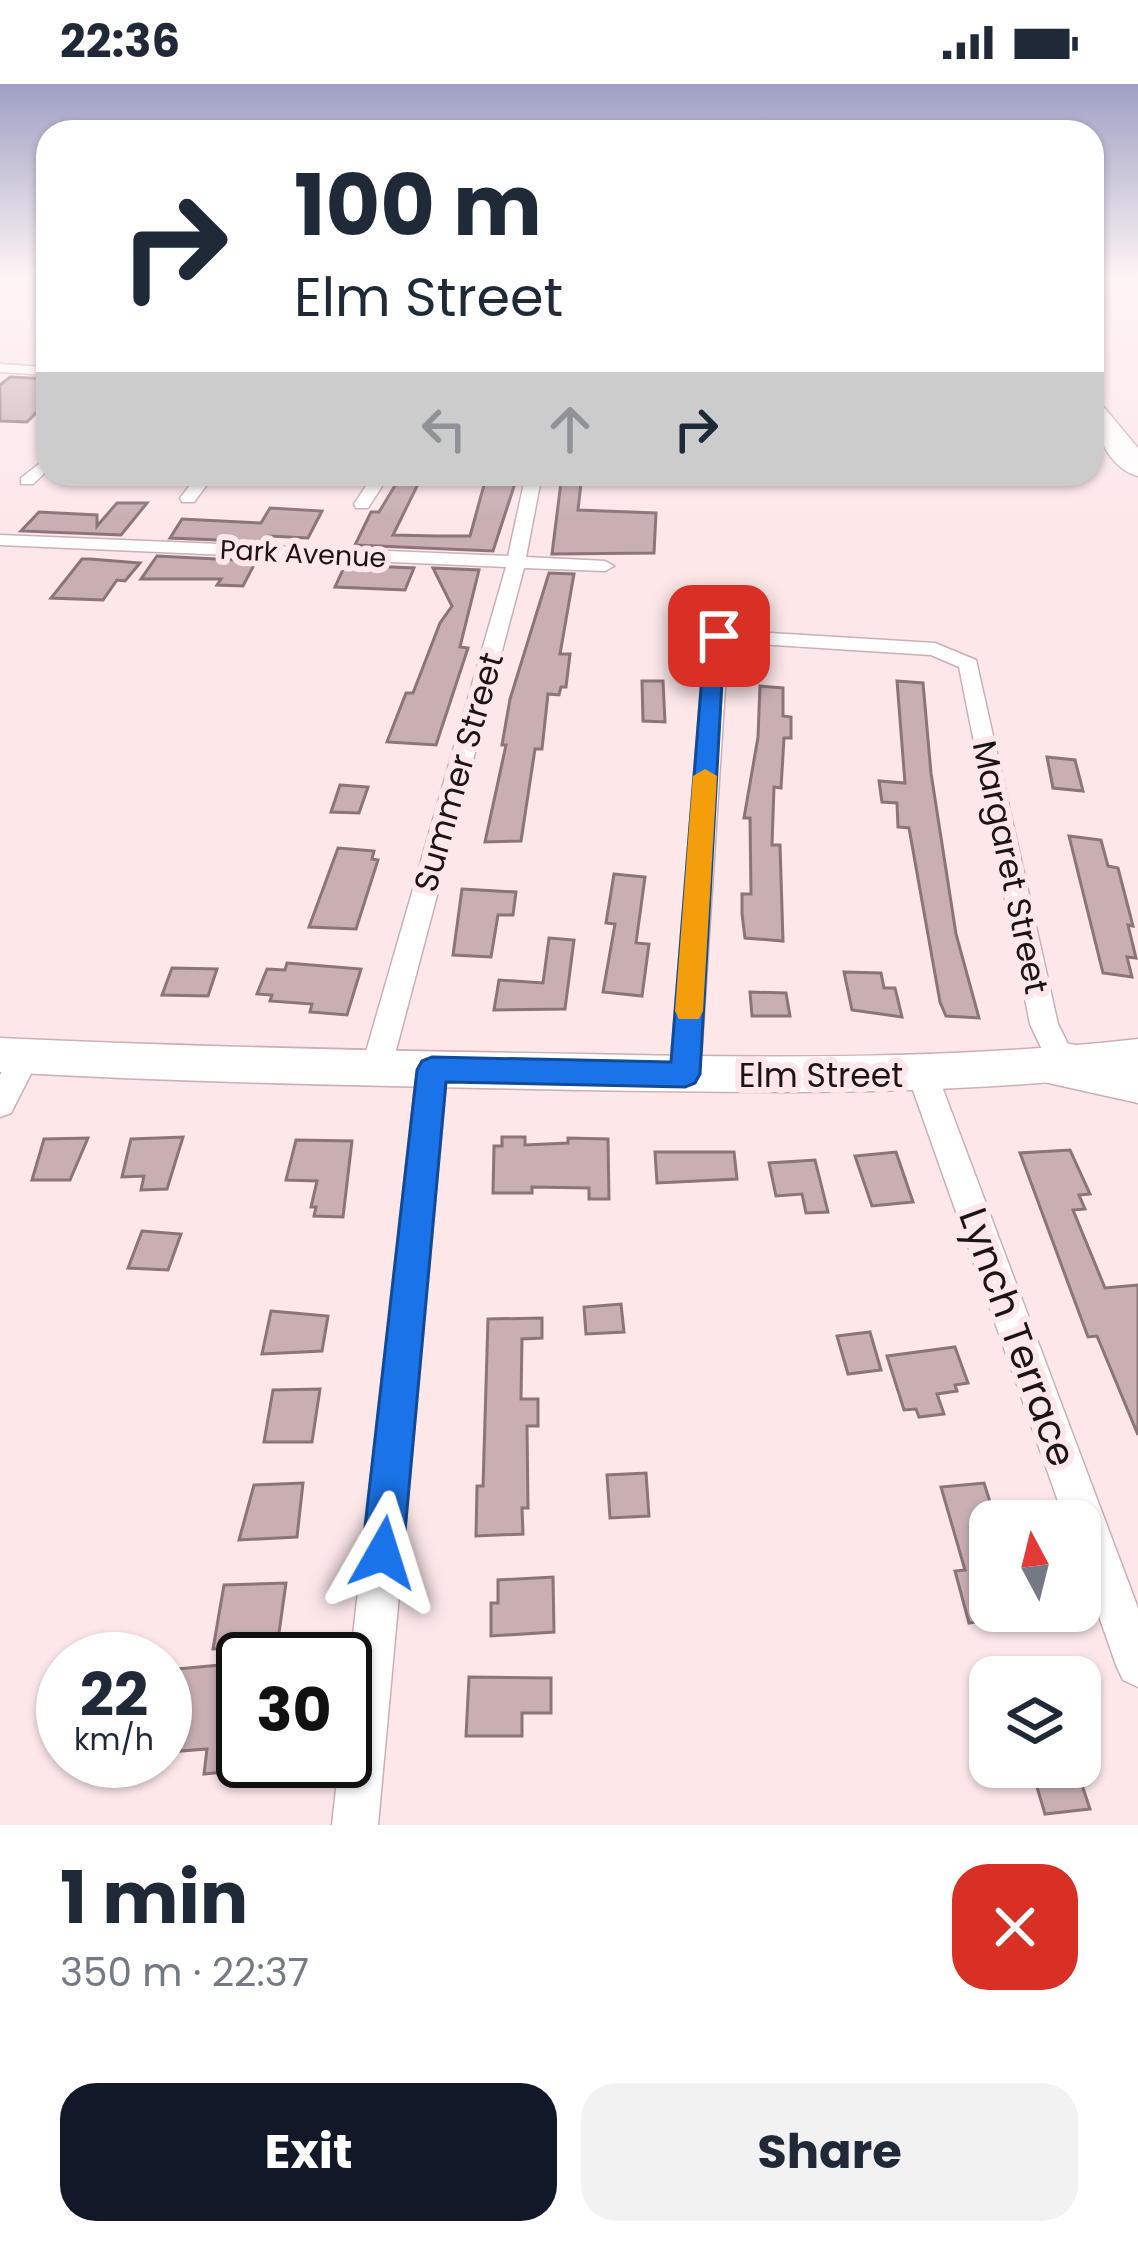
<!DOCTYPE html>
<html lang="en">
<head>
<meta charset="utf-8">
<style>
	body { margin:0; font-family:Poppins,sans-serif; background:#f2f2f3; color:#1f2937; height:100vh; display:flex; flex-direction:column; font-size:45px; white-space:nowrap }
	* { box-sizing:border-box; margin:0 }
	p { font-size:39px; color:#747a83 }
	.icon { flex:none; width:66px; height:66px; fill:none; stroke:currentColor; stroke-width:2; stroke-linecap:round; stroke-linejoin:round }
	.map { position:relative; height:1741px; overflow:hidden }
	.sheet { display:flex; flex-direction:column; background:#fff; flex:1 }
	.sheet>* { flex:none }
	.guide { position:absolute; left:36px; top:36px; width:1068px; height:366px; border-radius:36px; box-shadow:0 3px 9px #0004; background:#fff; color:#1f2937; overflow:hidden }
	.needle { width:78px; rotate:353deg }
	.fabs { position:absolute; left:969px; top:1416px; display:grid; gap:24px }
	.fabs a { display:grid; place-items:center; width:132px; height:132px; border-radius:24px; background:#fff; box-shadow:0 3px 9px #0004; font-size:60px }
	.speed { position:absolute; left:36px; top:1548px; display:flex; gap:24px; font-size:60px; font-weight:700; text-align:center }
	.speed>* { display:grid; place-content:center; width:156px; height:156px; border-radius:50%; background:#fff; box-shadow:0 3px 9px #0004; line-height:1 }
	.speed small { font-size:30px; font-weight:400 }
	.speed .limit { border:6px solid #111; border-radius:18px; background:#fff; color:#111 }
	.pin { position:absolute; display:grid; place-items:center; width:102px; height:102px; color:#fff; margin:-51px; border-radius:24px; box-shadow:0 6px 18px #0006 }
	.me { position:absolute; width:132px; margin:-66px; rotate:6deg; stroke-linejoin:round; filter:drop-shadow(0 0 9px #0008) }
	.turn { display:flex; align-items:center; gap:42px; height:252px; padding:0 60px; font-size:54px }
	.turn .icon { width:156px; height:156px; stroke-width:2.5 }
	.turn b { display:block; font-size:84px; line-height:102px }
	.lanes { display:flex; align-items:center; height:114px; padding:0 60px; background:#0003; justify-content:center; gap:60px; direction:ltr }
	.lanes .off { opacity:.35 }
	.round { display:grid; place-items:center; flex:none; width:126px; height:126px; border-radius:36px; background:#f2f2f3 }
	.headline { display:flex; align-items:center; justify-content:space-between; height:204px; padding:0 60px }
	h1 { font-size:72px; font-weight:700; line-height:90px }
	.action { display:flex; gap:24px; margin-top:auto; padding:24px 60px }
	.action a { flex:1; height:138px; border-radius:36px; background:#111827; color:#fff; font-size:48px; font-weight:700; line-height:138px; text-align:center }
	.action a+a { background:#f2f2f3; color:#1f2937 }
	.status { display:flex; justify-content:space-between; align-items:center; height:84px; padding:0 60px; background:#fff; direction:ltr }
	.status svg { height:33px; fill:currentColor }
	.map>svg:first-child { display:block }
</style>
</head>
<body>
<div class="status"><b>22:36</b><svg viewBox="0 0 49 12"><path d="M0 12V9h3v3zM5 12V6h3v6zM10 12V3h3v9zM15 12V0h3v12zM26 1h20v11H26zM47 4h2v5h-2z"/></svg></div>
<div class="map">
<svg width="1138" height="1741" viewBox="0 0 1138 1741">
	<rect width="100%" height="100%" fill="#fde7e9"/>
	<path fill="#c9afb2" stroke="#8c7477" stroke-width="3" d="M10,293L48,295V317L27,338L0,337V301Z
		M402,390H423L393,451L436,452H470L487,390H518L493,467L355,461L371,428H379Z
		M562,390H582L578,426L656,429L654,469L552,470Z
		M117,419H147L121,451L21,447L39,428L97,431V442Z
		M270,424L322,427L308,454L269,452L266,458L170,454L182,435L261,439Z
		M157,472L256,477L243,502L217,501L221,495H141Z
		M82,475H90L140,479L125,497L117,496L103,516L51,514Z
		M345,481L414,484L405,506L335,503Z
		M433,484L479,486L460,563L468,564L436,661L387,658L406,609H413L440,539L452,522Z
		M549,489L574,490L560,570H570L566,603H561L559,611L548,610L542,665H535L521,757L485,758L506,661H502L510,615Z
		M642,597H663L665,638L643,637Z
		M897,597L923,599L931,689L956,850L979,934L946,932L940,918L909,744L898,743L897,719L882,718L879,697L905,699Z
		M760,602L783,604V632L791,633V654H784L781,704L774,703L772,761H780L783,857L745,854L742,830V810H751L750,734H744L758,653Z
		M1047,673L1075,676L1083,707L1053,704Z
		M340,701L368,703L359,729L331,728Z
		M1069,752L1101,756L1108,782L1118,784L1133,842L1128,841L1136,874L1127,873L1132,893L1103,889Z
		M338,764L374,767L372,775L378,776L356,845L309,843Z
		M614,790L645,793L636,859L649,860L642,912L603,908L615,840L606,839Z
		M462,805L516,808L513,831H498L491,873L453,871Z
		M549,854L574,856L565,925L494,926L499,896L543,899Z
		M287,879L361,885L347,931L310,928L312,920L270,917L272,911L257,910L267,885L285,886Z
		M172,884L217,885L208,912L162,911Z
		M844,888L881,889L884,904H895L902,933L852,926Z
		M750,908L786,909L790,932H752Z
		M183,1053L167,1105L141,1106L144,1092L122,1093L131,1055Z
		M502,1053H525V1061L568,1059V1054L608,1055L609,1115H589V1104L532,1103V1109H493L494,1062H502Z
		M88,1054L70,1096H32L44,1055Z
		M296,1056L352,1057L343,1133L314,1132L316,1123H311L317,1097L286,1096Z
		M1070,1066L1090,1110L1079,1111L1085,1125L1073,1126L1105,1204L1138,1201V1351L1097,1252L1088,1253L1020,1069Z
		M655,1068H734L737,1095L657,1099Z
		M896,1068L913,1118L872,1122L855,1072Z
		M815,1076L828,1128L806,1129L802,1110L776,1112L769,1079Z
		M142,1147L181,1150L168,1186L128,1184Z
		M621,1220L624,1248L586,1250L584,1223Z
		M271,1227L328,1232L322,1267L262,1270Z
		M542,1234V1254L522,1255L521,1315H538V1342H527L528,1424H522L523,1450L476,1452L477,1402H483L488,1235Z
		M870,1248L881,1286L848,1290L837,1252Z
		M955,1263L968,1299L955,1301L957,1307L937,1310L944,1330L919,1333L916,1325L904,1326L887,1272Z
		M320,1305L312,1358H264L273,1306Z
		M646,1389L649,1432L610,1434L607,1391Z
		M303,1399L297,1453L239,1456L254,1401Z
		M984,1399L996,1437H990V1536L969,1539L955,1487L965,1486L941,1403Z
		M553,1493L554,1548L491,1552V1519H498V1496Z
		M286,1499L277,1563L213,1565L224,1501Z
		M221,1581L219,1604L232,1603L231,1613L243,1612V1686L204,1690L207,1665L180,1667L181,1658L173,1659L179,1614L165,1616V1586Z
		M469,1593L551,1594V1629H522V1652H466Z
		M1031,1683H1076L1090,1725L1045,1730Z"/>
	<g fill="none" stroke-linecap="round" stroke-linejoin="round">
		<g stroke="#cab0b3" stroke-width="3">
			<path id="street" d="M0,280L48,283V291L0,288Z
				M48,373V386L33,400H21V394Z
				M199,390H215L194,418H182L180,414Z
				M374,390H390L368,424H356L354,420Z
				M526,390H542L526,473L605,477L614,482L605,487L524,484L391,985L386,994L376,997L366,994L361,985L506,483L0,461V451L508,472Z
				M719,546L935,559L976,576L1058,940L1079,982L1074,991L1064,994L1054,991L1030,940L959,583L931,571L728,558L700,990L696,999L685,1002L674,999L670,990L703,580L709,552Z
				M25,960L35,964L40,972L11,1029L0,1033V991L15,964Z
				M432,974L442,977L447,986L378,1741H332L339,1677H345V1622L417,986L422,977Z
				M923,980L934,983L938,992L1138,1524V1603L1123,1596L1116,1581L1080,1478V1437H1065L908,992L912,983Z"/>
		</g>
		<g stroke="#cab0b3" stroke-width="3">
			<path id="secondary" d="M0,954C194,963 389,967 583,970C769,974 953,976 1138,955V989C953,1012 769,1009 583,1006C389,1002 194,999 0,988Z"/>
		</g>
		<g stroke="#cab0b3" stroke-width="3">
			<path id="highway" d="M1092,319L1102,321L1138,364V392C1109,385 1092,345 1092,319Z
				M1064,959L1138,971V1019L1044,998L1036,982L1044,966Z"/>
		</g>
		<use href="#street" fill="#fff" fill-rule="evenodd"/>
		<use href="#secondary" fill="#fff" fill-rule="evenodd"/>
		<use href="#highway" fill="#fff" fill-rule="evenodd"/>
	</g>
	<linearGradient id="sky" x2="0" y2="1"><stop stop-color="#9ea0c4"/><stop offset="0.44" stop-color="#fef4f5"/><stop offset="1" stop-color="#fef4f5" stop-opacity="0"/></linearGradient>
	<rect width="1138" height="437" fill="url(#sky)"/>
	<path fill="#1a73e8" stroke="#114b97" stroke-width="3" d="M719,546L729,552L723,580L700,990L695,999L685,1003L446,998L403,1469L397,1483L383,1489L368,1483L362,1469L417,986L422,977L432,973L671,978L703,580L709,552Z"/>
	<path fill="#f59e0b" d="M705,685L717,692L703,927L699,935H679L675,927L693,692Z"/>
	<g text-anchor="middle" stroke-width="12" stroke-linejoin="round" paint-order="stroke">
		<g font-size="27" fill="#1c1314" stroke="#fde7e9">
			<text transform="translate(303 470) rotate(3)" y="9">Park Avenue</text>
		</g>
		<g font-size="33" fill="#1c1314" stroke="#fde7e9">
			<text transform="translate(458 688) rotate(-74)" y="12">Summer Street</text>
			<text transform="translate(1011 783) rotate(78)" y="12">Margaret Street</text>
			<text x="821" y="1003">Elm Street</text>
		</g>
		<g font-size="39" fill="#1c1314" stroke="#fde7e9">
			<text transform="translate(1018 1253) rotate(70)" y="14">Lynch Terrace</text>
		</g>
	</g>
</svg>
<div class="fabs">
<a><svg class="needle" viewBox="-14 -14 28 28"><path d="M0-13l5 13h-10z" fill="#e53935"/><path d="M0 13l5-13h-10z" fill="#747a83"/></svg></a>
<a><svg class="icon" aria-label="layers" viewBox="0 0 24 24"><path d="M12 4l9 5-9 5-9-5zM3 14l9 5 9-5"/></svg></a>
</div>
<div class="speed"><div>22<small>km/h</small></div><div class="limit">30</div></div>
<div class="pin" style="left:719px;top:552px;background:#d93025"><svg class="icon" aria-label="arrive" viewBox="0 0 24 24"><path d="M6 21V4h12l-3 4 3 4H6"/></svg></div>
<svg class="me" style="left:383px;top:1469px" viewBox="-20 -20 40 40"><path d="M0-17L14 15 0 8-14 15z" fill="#1a73e8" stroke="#fff" stroke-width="4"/></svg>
<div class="guide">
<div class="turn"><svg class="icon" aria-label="right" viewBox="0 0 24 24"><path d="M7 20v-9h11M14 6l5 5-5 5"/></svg><div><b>100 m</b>Elm Street</div></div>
<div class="lanes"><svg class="icon off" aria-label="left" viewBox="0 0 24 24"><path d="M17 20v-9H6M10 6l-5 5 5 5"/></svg><svg class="icon off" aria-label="ahead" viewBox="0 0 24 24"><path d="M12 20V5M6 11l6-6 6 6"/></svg><svg class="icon" aria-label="right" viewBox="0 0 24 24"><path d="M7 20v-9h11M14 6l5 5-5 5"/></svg></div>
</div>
</div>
<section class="sheet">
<div class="headline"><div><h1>1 min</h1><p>350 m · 22:37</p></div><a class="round" style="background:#d93025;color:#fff"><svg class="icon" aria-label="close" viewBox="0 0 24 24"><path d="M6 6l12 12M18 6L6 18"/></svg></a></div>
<div class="action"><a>Exit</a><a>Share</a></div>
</section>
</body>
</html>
